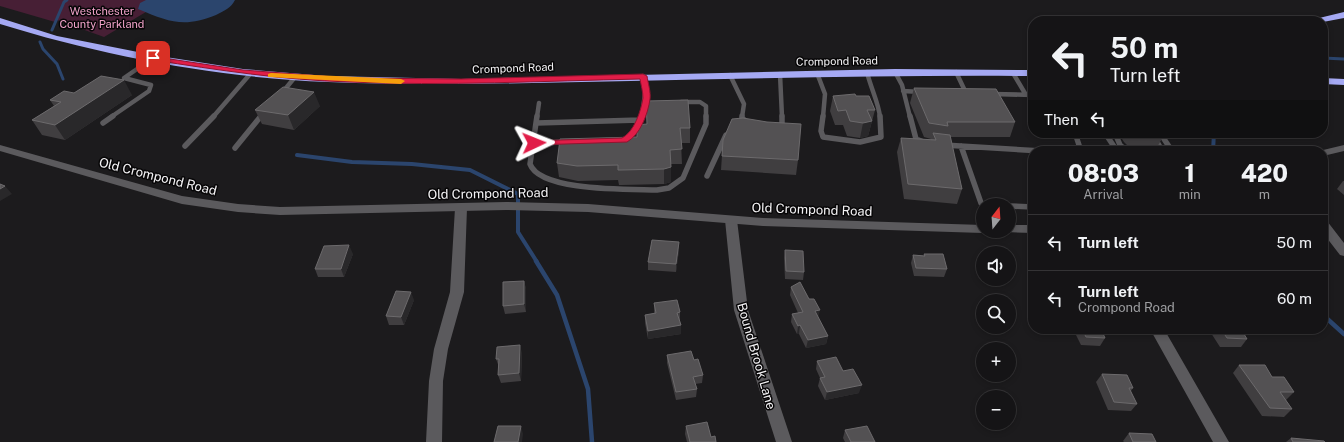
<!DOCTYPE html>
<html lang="en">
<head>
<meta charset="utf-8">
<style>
	body { margin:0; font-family:"Public Sans",sans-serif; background:#1e1d1f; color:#f1f3f6; height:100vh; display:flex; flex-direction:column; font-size:15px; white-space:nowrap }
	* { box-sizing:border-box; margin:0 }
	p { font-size:13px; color:#9d9ea1 }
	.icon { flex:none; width:22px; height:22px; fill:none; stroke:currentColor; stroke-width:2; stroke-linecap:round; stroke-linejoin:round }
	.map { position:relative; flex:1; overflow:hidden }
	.details { position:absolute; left:1028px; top:146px; width:300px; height:188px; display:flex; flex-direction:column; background:#151416; border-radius:16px; box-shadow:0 2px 6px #0003,0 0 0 1px #343335 }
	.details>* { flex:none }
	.guide { position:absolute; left:1028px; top:16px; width:300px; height:122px; border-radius:16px; box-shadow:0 2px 6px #0003,0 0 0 1px #343335; background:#151416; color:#f1f3f6; overflow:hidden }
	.needle { width:26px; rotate:17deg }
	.controls { position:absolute; left:976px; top:198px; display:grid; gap:8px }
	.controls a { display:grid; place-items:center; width:40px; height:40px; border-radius:50%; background:#151416; box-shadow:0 2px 6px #0003,0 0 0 1px #343335; font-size:20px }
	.pin { position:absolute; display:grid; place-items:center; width:34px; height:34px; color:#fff; margin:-17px; border-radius:8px; box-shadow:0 2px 6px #0006 }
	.me { position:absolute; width:44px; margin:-22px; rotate:88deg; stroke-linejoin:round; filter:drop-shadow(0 0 3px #0008) }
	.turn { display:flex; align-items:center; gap:14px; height:84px; padding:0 16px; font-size:18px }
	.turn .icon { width:52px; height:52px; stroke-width:2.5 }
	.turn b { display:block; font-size:28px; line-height:34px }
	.then { display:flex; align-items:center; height:38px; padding:0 16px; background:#0003; gap:8px; font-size:15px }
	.eta { display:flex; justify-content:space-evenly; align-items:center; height:68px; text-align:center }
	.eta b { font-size:24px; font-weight:800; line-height:28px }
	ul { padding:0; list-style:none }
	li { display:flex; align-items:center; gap:12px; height:56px; padding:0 16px; border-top:1px solid #343335 }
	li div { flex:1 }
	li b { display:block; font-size:15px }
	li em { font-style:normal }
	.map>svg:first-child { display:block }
</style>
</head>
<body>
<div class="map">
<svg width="1344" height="442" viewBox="0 0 1344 442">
	<rect width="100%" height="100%" fill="#1c1b1d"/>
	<path fill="#471f35" d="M0,0H166L104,37L57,20L55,22L0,6Z"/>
	<path fill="#2b456d" d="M146,0H235C231,8 224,11 216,15C184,28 169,22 138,9L140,3Z"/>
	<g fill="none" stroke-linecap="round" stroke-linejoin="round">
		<path stroke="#2b456d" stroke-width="3" d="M52,30L64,2L67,0
			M40,42L43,49L57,64L63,79
			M1323,58L1344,59"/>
		<path stroke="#2b456d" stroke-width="4" d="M1213,151L1214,133
			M297,155L352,162L412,164L470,170L518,194V232L537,262"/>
		<path stroke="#2b456d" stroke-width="4.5" d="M536,261L557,295L588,389L592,442
			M1323,315L1344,334"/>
		<path stroke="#5b5a5d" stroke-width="4.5" d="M867,72C870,86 879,104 880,117
			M895,72L902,85L910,117
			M956,72L966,93
			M817,73L825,94L823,117
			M1013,73L1026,95
			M780,74L782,117
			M730,75L744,104L742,117
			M903,91L921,92
			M282,93L295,77
			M993,94L1033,95
			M681,102H700L706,106V117
			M111,117L149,91L151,85L124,78L153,58
			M213,117L251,73
			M261,117L264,113
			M537,117L539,103
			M642,117L645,93L643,76"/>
		<path stroke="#5b5a5d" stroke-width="5.5" d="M537,116L530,164C540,192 631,189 657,190L669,188L683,178L706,124V116
			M742,116V118L748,123
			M823,116L821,131L823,137L860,142L881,137L880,116
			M910,116L916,139L924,142
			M103,123L113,116
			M537,123L640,120
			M780,129H782V116
			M1075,133L1081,151
			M1105,133L1117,151
			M1115,133L1120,145L1127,151
			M1152,133L1160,147V151
			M1160,133L1172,151
			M624,141L636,129L642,116
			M534,143L566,142
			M944,145L1042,151
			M185,146L214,116
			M961,146L981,203L985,205
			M235,148L261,116
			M707,176L726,135
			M1009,206L1033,207"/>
		<path fill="#5b5a5d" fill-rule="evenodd" d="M461,204L467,208L464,292L448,349L443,381L442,442H426L429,381L434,349L450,292L455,208Z
			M731,216L737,220L748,310L792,442H776L734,310L725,220Z
			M1323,220L1327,221L1344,243V256L1340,255L1323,233Z
			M1150,329H1164L1229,442H1213Z"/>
		<path fill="#5b5a5d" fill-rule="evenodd" d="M0,145L182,196L238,204L280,207L506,202L588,204L763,218L983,225V231H988L983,233L763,226L588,212L506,210L280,215L238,212L182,204L0,151Z
			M1344,145V151L1323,156V151H1319Z
			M1009,225H1033V233L1005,232L1009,231Z"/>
		<path fill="#a5a9f3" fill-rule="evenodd" d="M1344,12V18L1323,22L1314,21L1315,19Z
			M0,18L57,36L153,55L243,69L326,76L461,79L895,69L1033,70V76C899,75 765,78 631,81C530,83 429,86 328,82C220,78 103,56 0,24Z
			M1323,78L1344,79V85L1323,84Z"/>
	</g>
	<path fill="#403e40" d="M914,88L1015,122L1010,137H950L962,189L957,204L904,199L897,152L901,138L931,140V139L924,137L910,103Z
		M74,93L132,95L65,140L42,135L32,120L54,106L50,100Z
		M833,96H856L875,110L868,136L860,138L847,136L843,125H835L830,111Z
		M320,106L294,130L262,124L255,110Z
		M637,125L690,128V143H681L682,164H671V182L664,184L622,185H619L618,180L578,181L559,177L557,163L637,137Z
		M1118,133H1163L1164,135L1156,149H1131L1124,142Z
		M723,140L798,160L796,175L721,170Z
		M1343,181H1344V195L1337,189Z
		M679,242V250L676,272L648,270V262Z
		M785,250L804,272L803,280L785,279L784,258Z
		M353,254L344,277H318L315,269Z
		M924,254L947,269L944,277L914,276L911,263L913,255L924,256Z
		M1031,258H1033V277H1032L1027,266Z
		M524,281L526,289V312L505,314L503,306Z
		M791,287L818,318L828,336L826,344L806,348L799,334H797L791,322L792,314L798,313L790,295Z
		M414,300L404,325H389L386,316Z
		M654,303L680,312V321H679L681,325V334L648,339L645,323V315L654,314Z
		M1073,329H1101L1105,338L1100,346L1081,345Z
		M1207,329H1241L1247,339L1241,347H1220L1211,333L1209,332Z
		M522,353L521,381L501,383L498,375L499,367L496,359Z
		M667,355L694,360L703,375L702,383L695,384L697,389L696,397L676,400L667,363Z
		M817,361L843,371L859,393L825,400L818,386L820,378L816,369Z
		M1239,365L1272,377L1294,392L1286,400L1292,409L1284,417L1262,416L1233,373Z
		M1102,374L1133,388L1131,391L1137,404L1131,411L1108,410L1096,382Z
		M686,426L711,437L716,442H687L685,434Z
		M845,430L875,442H845L843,438Z
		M1129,433L1156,442H1124L1123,441Z
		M1291,438L1325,442H1286Z"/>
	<path fill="#29282a" d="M124,80L132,95L65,140L55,125Z
		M314,92L320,106L294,130L288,115Z
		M872,121L868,136L860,138L863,123Z
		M671,167V182L664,184V169Z
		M5,186L12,194L0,201V189Z
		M679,242V250L676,272V264Z
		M349,245L353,254L344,277L341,269Z
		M524,281L526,289V312L524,304Z
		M411,292L414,300L404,325L401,317Z
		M820,310L818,318L815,311Z
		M681,325V334L648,339V331Z
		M800,325L799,334H797L798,326Z
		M828,336L826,344L806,348L808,340Z
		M520,345L522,353L521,381L519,373Z
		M862,385L859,393L825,400L827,392Z
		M521,426L523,434L522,442H518Z"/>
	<path fill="#535153" stroke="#6c6a6c" d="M101,76L124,80L55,125L32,120L61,102L50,100L64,91L74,93Z
		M283,87L314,92L288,115L255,110Z
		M914,88L996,89L1015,122H947L948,126L929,123Z
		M855,94L856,96H869L875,110H867L872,121L863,123L850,121L846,110L838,111L833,96Z
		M688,100L690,128H680L682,149L670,150L671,167L664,169L621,170H618V165L577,166L557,163L560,139L637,137V125L647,124L646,101Z
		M743,118L767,122L801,124L798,160L722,156L723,140L732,119Z
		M933,133L950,135L962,189L908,184L901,138L936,140Z
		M1137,133H1163L1164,135H1139Z
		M0,184L5,186L0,189Z
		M652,240L679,242L676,264L648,262Z
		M349,245L341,269H315L324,246Z
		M785,250L803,251L804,272L786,271Z
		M924,254H943L947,269L916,268L913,255L925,256Z
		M1031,258H1033V263Z
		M524,281V304L503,306V282Z
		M800,282L809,299H814L820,310L815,311L828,336L808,340L800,325L798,326L792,314L803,312L791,287Z
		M396,291L411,292L401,317L386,316Z
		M677,300L680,312L677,313L681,325L648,331L645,315L656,313L654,303Z
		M1082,329H1101L1105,338L1086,337Z
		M1221,329H1241L1247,339L1227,338Z
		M520,345L519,373L498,375L499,359H496L497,347Z
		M691,351L694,360L698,359L703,375L693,377L697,389L676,392L667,355Z
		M836,357L843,371L853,369L862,385L827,392L820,378L825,377L817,361Z
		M1239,365H1265L1272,377H1284L1294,392H1280L1292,409L1270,408Z
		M1102,374L1127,375L1133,388H1129L1137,404L1114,402Z
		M707,422L711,437L715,436L716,442H690L686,426Z
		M498,426H521L518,442H494Z
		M867,426L875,442H851L845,430Z
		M1129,433L1152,434L1156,442H1133Z
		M1291,438L1324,441L1325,442H1293Z"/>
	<path fill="#e11d48" stroke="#92132f" d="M150,56L243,70L348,78L461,79L643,74L647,76C648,83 651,92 650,99C648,114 640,135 627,142L534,145L530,143L531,141L622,138C634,132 641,111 643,98C643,92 641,85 640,79C543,81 446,86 349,82C283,80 218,70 153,60L149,58Z"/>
	<path fill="#f59e0b" d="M271,73L401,79L405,81L401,84L268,77V74Z"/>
	<g text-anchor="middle" stroke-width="3" stroke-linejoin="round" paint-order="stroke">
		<g font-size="11" fill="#f2a3ca" stroke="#070607">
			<text x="102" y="15">Westchester<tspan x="102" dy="13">County Parkland</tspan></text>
		</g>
		<g font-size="11" fill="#f3f2f4" stroke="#070607">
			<text transform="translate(837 61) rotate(-1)" y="4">Crompond Road</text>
			<text transform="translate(513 68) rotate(-2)" y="4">Crompond Road</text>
		</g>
		<g font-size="13" fill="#f3f2f4" stroke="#070607">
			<text transform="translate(158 176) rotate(14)" y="5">Old Crompond Road</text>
			<text transform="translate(488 193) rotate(-1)" y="5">Old Crompond Road</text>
			<text transform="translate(812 209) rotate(2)" y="5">Old Crompond Road</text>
			<text transform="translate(757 356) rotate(74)" y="5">Bound Brook Lane</text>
		</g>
	</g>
</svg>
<div class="controls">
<a><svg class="needle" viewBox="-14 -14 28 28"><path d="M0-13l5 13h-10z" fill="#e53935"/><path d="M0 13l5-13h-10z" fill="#9d9ea1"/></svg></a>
<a><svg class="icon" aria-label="sound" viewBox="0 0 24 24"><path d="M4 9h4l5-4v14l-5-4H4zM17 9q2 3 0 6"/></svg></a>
<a><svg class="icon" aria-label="search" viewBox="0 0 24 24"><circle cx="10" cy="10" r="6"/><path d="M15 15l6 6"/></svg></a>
<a>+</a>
<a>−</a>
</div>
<div class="pin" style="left:153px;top:58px;background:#d93025"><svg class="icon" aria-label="arrive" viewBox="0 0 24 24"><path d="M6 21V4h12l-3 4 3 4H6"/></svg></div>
<svg class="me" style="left:534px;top:143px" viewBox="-20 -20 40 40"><path d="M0-17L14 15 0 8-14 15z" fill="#e11d48" stroke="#fff" stroke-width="4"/></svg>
<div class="guide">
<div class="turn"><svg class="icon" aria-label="left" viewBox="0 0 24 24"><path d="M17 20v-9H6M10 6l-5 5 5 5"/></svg><div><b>50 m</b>Turn left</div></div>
<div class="then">Then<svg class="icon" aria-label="left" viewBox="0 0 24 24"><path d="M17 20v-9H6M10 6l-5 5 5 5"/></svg></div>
</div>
<section class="details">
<div class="eta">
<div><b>08:03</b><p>Arrival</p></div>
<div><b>1</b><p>min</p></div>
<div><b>420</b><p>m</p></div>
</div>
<ul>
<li><svg class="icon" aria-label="left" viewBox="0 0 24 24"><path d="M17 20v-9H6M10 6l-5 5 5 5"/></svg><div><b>Turn left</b></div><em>50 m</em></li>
<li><svg class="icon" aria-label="left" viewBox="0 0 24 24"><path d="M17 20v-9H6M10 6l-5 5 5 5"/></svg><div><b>Turn left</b><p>Crompond Road</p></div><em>60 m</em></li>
</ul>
</section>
</div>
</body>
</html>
